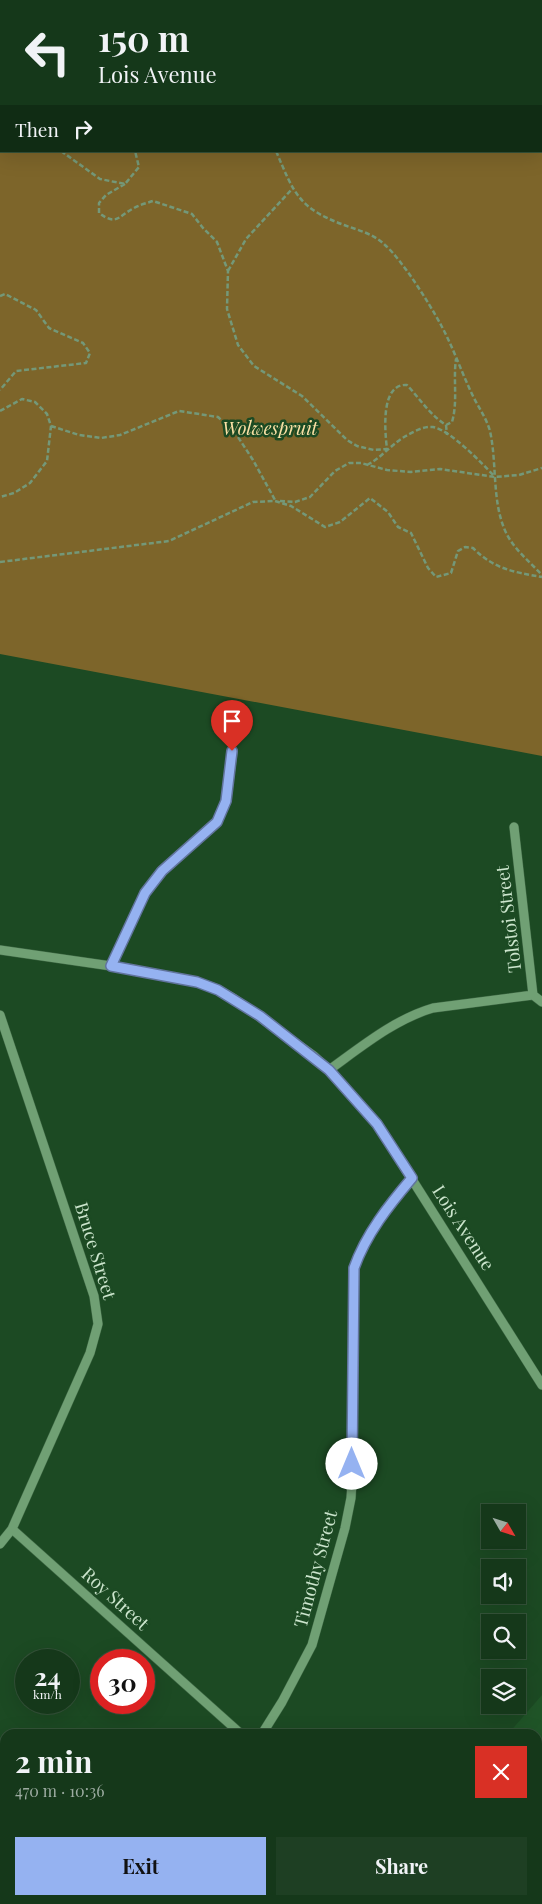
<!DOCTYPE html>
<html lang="en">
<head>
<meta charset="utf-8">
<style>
	body { margin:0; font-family:"Playfair Display",serif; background:#1e3f23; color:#f1f3f6; height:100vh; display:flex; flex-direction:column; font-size:19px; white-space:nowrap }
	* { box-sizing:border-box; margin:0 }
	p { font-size:16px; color:#9daca2 }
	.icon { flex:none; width:28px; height:28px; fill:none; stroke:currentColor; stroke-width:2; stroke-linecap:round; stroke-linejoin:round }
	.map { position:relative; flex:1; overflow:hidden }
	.panel { position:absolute; left:0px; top:1729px; width:542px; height:176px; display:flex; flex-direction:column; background:#15381a; border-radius:15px 15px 0 0; box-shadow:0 5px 20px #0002,0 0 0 1px #345239 }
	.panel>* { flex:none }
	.hud { position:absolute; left:0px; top:0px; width:542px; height:152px; box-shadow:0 5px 20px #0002,0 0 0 1px #345239; background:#15381a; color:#f1f3f6; overflow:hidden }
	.needle { width:32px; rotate:129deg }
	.fabs { position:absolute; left:481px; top:1504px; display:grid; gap:10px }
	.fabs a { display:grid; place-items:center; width:45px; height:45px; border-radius:0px; background:#15381a; box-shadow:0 5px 20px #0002,0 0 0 1px #345239; font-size:25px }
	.speed { position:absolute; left:15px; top:1649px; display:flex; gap:10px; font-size:25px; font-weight:700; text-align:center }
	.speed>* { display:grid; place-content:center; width:65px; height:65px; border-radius:50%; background:#15381a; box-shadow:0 5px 20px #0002,0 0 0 1px #345239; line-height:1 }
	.speed small { font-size:12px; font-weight:400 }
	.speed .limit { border:8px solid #d22; background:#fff; color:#111 }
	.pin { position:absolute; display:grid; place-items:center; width:42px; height:42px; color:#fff; margin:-51px -21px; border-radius:50% 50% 50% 0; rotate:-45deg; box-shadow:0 0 5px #0007 }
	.pin .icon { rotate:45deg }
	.me { position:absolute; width:55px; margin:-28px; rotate:0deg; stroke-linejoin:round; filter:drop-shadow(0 0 4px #0008) }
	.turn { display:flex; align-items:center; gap:18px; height:105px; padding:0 15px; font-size:22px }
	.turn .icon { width:65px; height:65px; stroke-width:2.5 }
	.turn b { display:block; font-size:35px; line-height:42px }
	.then { display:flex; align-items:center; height:48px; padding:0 15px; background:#0003; gap:10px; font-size:19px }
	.round { display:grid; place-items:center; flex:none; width:52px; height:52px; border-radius:0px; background:#1e3f23 }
	.summary { display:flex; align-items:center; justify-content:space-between; height:85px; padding:0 15px }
	h1 { font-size:30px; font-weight:700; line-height:38px }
	.action { display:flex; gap:10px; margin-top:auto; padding:10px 15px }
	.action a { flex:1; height:58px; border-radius:0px; background:#95b2f1; color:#111; font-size:20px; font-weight:700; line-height:58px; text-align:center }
	.action a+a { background:#1e3f23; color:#f1f3f6 }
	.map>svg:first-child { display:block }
</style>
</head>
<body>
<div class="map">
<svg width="542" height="1904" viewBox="0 0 542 1904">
	<rect width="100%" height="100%" fill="#1c4a23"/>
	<path fill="#205528" d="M542,1695V1837L538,1835V1734H508Z"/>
	<path fill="#7d652a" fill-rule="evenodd" d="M0,0H542V756L0,654ZM1,1H541V151H1Z"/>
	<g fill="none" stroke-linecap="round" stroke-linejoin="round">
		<g stroke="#3d6643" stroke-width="10">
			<path id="minor" d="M514,827L533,995L542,1002
				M0,950L111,966L197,982L217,989L233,998L314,1056L329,1070L377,1124L542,1385
				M111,966L145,893L162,871L217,821L226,801L233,751
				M0,1015L94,1296L98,1324L90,1353L12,1529L0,1544
				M329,1070C361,1047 395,1019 433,1008L533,995
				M12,1529L241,1734
				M262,1734L282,1702L312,1645L345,1528L351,1498L352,1482L354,1268C365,1234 389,1205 412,1178
				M538,1869L542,1872
				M123,1904L128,1900"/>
		</g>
		<path stroke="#749878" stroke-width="2.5" stroke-dasharray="5 2.5" stroke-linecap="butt" d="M158,0L161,1
			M183,0L184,1
			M253,0L256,1
			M279,0L280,1
			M291,0L292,1
			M363,0L364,1
			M29,1L30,0
			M138,1L139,0
			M0,49L1,46
			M0,106L1,107
			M541,117L542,118
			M61,151L100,179L125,184L139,167L135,151
			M276,151C294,193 298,208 344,225C358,230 374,234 385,245C403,261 429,303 441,325C453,347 461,371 472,394C478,407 486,417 490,431C497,463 492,498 504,528C511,547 529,561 542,575
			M125,184L106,195L99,203V213C117,226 117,217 134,208C139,205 147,203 153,201L192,214L203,228L217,242L228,271L227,309L238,345L254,366L302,396L347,440L357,446L374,450L387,449C385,432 380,383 407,385C420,399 430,415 446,425L452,422C458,402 453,380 456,359
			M228,271L246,239L292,189
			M0,296L5,294L36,310L49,328L83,343L90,353L86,363L16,371L0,390
			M0,411L22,399L35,402L47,414L51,426L47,461L30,483L14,493L0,497
			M446,425L447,435
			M51,426L79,435L101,438L120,435L179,411L218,417L236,434L253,460L275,500
			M367,465C381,458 391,445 404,437C413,432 423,426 433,427C450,430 482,463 494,476
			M280,501L295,502L310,497L335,471L349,463H361L387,470L411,472L440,469L495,477L519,475L542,468
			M0,562L169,541L253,502L275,501L291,506L325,527L340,522L370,498L388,512L398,527L411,533L428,568L436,577L451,573L458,551L465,547L473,548C494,569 513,572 542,577"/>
		<use href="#minor" stroke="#70a074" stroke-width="9"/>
	</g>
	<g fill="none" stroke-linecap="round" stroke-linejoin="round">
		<g stroke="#61749d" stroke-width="12">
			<path id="route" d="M232,751L226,801L217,822L162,871L145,893L111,966L197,982L218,990L260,1016L329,1070L377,1124L412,1178C389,1205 366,1234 354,1268L352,1464"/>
		</g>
		<use href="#route" stroke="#95b2f1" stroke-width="9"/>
	</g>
	<g text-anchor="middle" stroke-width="5" stroke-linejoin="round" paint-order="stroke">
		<g font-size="18" font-style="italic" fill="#fbe1a6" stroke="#1c4a23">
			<text x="270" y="435">Wolwespruit</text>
		</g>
		<g font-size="18" fill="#cce5cd" stroke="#1c4a23">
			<text transform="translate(509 919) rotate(-97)" y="6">Tolstoi Street</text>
			<text transform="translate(463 1228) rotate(57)" y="6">Lois Avenue</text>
			<text transform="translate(95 1251) rotate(73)" y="6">Bruce Street</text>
			<text transform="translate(316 1569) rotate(-75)" y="6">Timothy Street</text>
			<text transform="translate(115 1599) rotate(42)" y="6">Roy Street</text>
		</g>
	</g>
</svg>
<div class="fabs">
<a><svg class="needle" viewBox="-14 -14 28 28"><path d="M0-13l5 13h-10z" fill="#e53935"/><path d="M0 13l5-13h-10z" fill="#9daca2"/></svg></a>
<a><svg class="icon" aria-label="sound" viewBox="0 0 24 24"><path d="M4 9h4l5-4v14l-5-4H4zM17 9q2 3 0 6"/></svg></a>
<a><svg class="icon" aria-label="search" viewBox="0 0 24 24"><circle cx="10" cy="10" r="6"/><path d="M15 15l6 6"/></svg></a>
<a><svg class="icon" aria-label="layers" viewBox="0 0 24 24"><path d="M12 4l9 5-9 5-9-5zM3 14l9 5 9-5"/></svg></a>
</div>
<div class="speed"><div>24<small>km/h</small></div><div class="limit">30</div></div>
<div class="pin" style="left:232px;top:751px;background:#d93025"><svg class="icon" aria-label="arrive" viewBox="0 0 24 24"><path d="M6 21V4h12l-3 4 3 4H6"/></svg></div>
<svg class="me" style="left:352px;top:1464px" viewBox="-20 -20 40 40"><circle r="19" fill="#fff"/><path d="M0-13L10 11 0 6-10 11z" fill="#95b2f1"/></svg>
<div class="hud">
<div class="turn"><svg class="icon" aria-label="left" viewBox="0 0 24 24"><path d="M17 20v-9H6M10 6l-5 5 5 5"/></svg><div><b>150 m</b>Lois Avenue</div></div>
<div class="then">Then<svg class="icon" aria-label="right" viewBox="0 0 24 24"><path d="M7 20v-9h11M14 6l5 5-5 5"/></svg></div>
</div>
<section class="panel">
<div class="summary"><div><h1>2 min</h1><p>470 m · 10:36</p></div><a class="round" style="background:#d93025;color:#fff"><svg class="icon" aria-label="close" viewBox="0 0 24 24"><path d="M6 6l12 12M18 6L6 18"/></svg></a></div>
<div class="action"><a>Exit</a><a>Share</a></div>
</section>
</div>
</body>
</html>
